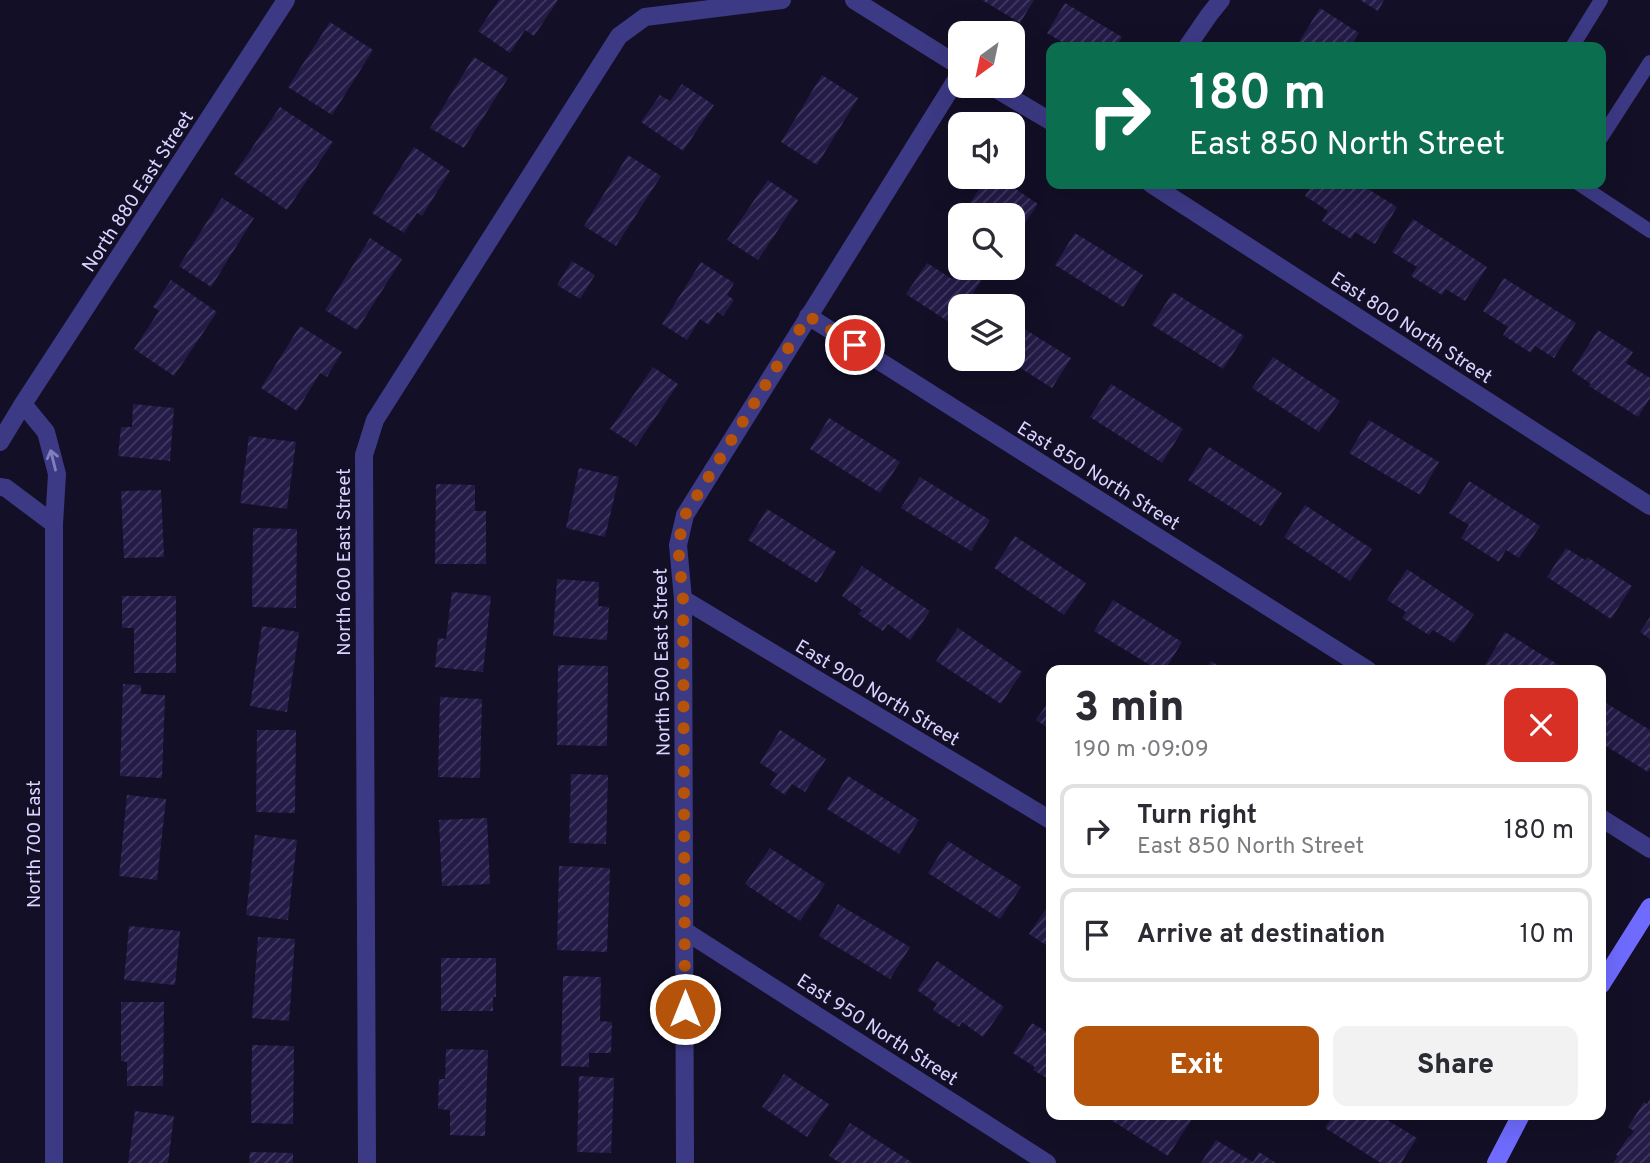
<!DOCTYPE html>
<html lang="en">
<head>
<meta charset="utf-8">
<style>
	body { margin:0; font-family:Overpass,sans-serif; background:#f2f2f3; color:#2b2b33; height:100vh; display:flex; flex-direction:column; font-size:26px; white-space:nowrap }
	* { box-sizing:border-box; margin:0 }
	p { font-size:23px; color:#7c7c81 }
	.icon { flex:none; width:38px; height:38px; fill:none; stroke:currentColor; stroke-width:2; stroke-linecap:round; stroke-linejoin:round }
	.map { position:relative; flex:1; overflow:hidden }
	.side { position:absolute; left:1046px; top:665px; width:560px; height:455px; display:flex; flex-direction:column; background:#fff; border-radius:14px; box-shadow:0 7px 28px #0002 }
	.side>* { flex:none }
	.guide { position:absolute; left:1046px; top:42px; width:560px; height:147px; border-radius:14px; box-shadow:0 7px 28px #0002; background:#0b6e4f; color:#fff; overflow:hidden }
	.needle { width:46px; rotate:213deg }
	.controls { position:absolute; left:948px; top:21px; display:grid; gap:14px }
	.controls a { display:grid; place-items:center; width:77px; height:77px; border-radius:14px; background:#fff; box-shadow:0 7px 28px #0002; font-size:35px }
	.pin { position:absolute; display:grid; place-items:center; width:60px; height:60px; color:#fff; margin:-30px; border:4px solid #fff; border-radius:50%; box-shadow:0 2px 7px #0007 }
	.me { position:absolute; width:77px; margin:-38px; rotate:0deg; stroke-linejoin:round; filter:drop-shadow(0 0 5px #0008) }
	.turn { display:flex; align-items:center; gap:24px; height:147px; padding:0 28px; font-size:32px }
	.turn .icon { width:91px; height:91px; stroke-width:2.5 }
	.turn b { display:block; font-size:49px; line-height:60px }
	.round { display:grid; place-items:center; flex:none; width:74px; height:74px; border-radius:14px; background:#f2f2f3 }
	.overview { display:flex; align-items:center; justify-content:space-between; height:119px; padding:0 28px }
	h1 { font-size:42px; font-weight:800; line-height:52px }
	.cta { display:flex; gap:14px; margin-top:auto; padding:14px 28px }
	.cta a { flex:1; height:80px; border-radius:14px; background:#b45309; color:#fff; font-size:28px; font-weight:800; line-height:80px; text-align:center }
	.cta a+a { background:#f2f2f3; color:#2b2b33 }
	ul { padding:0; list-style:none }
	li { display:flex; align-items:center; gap:21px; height:94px; margin:0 14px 10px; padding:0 14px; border:4px solid #e1e1e2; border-radius:14px }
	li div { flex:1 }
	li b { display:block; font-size:26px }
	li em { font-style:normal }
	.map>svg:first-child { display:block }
</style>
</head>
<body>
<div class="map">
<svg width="1650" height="1163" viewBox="0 0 1650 1163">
	<defs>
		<pattern id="building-hatch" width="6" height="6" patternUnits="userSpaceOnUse" patternTransform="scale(1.75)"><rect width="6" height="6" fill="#241b47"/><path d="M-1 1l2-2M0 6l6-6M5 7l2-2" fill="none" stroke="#433b63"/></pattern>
	</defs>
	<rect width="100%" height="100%" fill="#130f26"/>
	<path fill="url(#building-hatch)" d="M499,0H558L534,36L525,30L510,53L478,31Z
		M982,0H1034L1020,23Z
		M1360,0H1384L1378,11Z
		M1065,3L1122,37L1116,47H1070L1047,33Z
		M1320,8L1359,33L1353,43L1360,47H1296Z
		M330,22L373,50L332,115L288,87Z
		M474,57L508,78L464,148L430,128Z
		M822,75L858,98L817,165L781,142Z
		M682,84L714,105L683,151L641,122L660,95L670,101Z
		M280,107L333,142L287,210L234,174Z
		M414,147L450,171L422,216L417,213L404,233L372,213Z
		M628,155L661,176L616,246L584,226Z
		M988,177H998L1038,204L1016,236L1013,234V215H986L969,204Z
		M768,180L798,200L758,260L727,240Z
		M1313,184H1360L1397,207L1375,244L1355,232L1351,239L1322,221L1328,211L1305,196Z
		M222,198L254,218L211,287L179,266Z
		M1413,219L1487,267L1465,301L1446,289L1442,295L1411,276L1417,267L1392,252Z
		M1075,233L1143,275L1123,307L1055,265Z
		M370,238L402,259L357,330L325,310Z
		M572,261L595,275L580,299L557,285Z
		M701,262L734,283L727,295L734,300L723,316L717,312L709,325L700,319L687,340L662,324Z
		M927,263L952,279L960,267L981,281L973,293L984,301L980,306H961V330L906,294Z
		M1504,278L1576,323L1554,358L1535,346L1531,353L1503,335L1508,327L1483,311Z
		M171,280L217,312L174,376L134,349L159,311L153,307Z
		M1173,292L1244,336L1223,369L1152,325Z
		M1015,323L1071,358L1052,388L1006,359H1013Z
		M300,326L342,352L327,377L320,373L297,411L261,388Z
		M1598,330L1633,352L1626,363L1650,378V398L1638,417L1589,386L1591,384L1572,371Z
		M1273,357L1340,401L1319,432L1252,388Z
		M653,367L678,384L636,446L610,429Z
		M1111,384L1183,429L1162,463L1090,417Z
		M133,404L174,408L170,461L118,456L121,427H132Z
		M829,418L900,462L880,493L810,449Z
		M1369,420L1439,462L1420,495L1349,453Z
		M249,436L296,442L287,509L240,503Z
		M1209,447L1282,493L1261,526L1188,480Z
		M579,468L619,477L605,537L566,528Z
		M920,477L990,520L971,551L901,508Z
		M1469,481L1540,526L1519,558L1506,550L1499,562L1461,538L1469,525L1449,513Z
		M436,484L475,485V511H486V564H435Z
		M161,490L164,557L124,558L121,491Z
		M1305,505L1372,549L1350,581L1284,537Z
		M767,509L836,552L817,583L748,540Z
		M253,528L297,529L296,608L252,607Z
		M1015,536L1086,583L1064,615L994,568Z
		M1566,548L1585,560L1587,557L1632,586L1611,619L1547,577Z
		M862,566L930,611L910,640L888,624L883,631L858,614L862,610L842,596Z
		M1407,569L1474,614L1454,643L1433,630L1429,635L1402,618L1406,612L1387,600Z
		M557,579L599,582L598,606L609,607L607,640L553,636Z
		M452,592L491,596L483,672L435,667L438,638L446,639Z
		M122,596H176V673H134V628H122Z
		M1113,600L1182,642L1165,670H1158L1094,631Z
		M1650,617V639L1640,632Z
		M262,626L299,632L287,712L250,706Z
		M958,628L1022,672L1001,704L936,661Z
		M1505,632L1567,670H1494L1485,665Z
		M1211,661L1225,670H1206Z
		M558,665L608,666L607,746L557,745Z
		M123,684L141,685V694L165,695L162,778L120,776Z
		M440,697L482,699L480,778L438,777Z
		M1052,697V731L1036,720Z
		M1601,700L1650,730V768L1648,772L1601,743Z
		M257,730H296L295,813L256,812Z
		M780,730L826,759L805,792L792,784L785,795L770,785L777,774L760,763Z
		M571,774L608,775L606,844L569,843Z
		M848,776L919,820L899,854L827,809Z
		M127,795L166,799L157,880L119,876Z
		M487,818L490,884L442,886L439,820Z
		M255,835L297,840L288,920L246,915Z
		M948,841L1021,887L1000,919L928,873Z
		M770,848L825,884L800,921L745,884Z
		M559,866L610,868L607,952L557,950Z
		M838,904L910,947L890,979L819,936Z
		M1049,904L1052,905V949L1029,934Z
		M129,926L180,931L175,985L124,980Z
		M258,937L295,939L289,1021L252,1018Z
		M441,958H496V997H493V1011H441Z
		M937,961L1004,1007L983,1037L962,1022L959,1027L933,1010L937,1004L917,990Z
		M563,976L601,977L600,1021L612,1022L611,1053H589V1067L561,1066Z
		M121,1002H164L163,1086H127V1062L121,1061Z
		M1032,1023L1052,1035V1081L1033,1070L1035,1067L1013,1053Z
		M252,1045L294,1046L293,1124L251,1123Z
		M446,1049L488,1050L485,1136L450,1135V1110L438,1109L439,1079H445Z
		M784,1074L829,1104L807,1137L762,1107Z
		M579,1076L614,1078L611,1153L577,1152Z
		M1650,1099V1163H1613L1618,1156L1616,1155L1629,1136L1630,1137L1634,1131L1628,1127L1644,1102L1647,1104Z
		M135,1111L174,1116L168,1163H128Z
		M1103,1115H1185L1192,1119L1168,1156Z
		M1333,1115H1379L1417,1138L1401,1163H1381L1325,1128Z
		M850,1123L913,1163H840L829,1156Z
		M1216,1140L1253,1162L1259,1152L1276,1163H1201Z
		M250,1152L293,1153V1163H249Z"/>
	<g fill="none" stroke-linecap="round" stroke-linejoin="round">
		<path stroke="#3d3a85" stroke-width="14" d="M1572,47L1601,0
			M1601,138L1650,62
			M1579,184L1650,231"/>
		<path stroke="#3d3a85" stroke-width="18" d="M854,0L961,67
			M1187,47L1209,15L1221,0
			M991,86L1052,122
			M1151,184L1650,506
			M808,316L1368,670
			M23,404L46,432L57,474L54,524V1163
			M0,442L23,404L286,0
			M0,487L6,488L54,524
			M683,599L1052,821
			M1601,818L1650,849
			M685,931L1047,1163
			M367,1163L364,455L375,420L619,36L645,17L782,0
			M685,1163L683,599L678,545L685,515L961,72"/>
		<path stroke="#6f6bff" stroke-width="18" d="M1601,985L1650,907
			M1496,1163L1521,1115"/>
	</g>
	<defs><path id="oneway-shaft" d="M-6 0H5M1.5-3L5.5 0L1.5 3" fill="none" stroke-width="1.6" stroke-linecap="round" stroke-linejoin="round" transform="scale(1.75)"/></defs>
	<use stroke="#837fbc" href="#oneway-shaft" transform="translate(53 460) rotate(-104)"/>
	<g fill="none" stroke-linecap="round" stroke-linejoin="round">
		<path stroke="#b45309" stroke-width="12" stroke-dasharray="0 21.6" d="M685,1009L683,599L678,545L685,515L808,316L855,345"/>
	</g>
	<g text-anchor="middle" stroke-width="7" stroke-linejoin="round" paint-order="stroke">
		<g font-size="19" fill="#d9d4ff" stroke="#130f26">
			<text transform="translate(137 191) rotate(-57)" y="7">North 880 East Street</text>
			<text transform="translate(1412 327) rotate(33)" y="7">East 800 North Street</text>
			<text transform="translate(1099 475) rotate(32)" y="7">East 850 North Street</text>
			<text transform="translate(343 562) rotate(-90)" y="7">North 600 East Street</text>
			<text transform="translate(661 662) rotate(-91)" y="7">North 500 East Street</text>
			<text transform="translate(878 692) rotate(31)" y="7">East 900 North Street</text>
			<text transform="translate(33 844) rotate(-90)" y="7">North 700 East</text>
			<text transform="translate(878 1029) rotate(33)" y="7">East 950 North Street</text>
		</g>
	</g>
</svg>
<div class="controls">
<a><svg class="needle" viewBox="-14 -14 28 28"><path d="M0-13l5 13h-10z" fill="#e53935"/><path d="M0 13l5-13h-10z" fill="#7c7c81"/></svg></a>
<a><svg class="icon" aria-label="sound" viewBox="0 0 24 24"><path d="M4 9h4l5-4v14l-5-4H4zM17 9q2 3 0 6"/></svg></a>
<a><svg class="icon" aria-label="search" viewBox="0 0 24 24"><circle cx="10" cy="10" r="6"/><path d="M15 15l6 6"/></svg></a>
<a><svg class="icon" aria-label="layers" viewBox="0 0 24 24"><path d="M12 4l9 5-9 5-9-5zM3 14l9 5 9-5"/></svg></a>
</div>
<div class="pin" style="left:855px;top:345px;background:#d93025"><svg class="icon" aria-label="arrive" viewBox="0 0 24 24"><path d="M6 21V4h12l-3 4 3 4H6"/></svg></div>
<svg class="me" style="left:685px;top:1009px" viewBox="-20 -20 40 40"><circle r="17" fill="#b45309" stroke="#fff" stroke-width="3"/><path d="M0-11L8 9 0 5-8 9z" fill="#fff"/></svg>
<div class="guide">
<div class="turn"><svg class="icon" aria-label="right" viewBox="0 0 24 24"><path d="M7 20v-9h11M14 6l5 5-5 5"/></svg><div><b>180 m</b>East 850 North Street</div></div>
</div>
<section class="side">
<div class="overview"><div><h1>3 min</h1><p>190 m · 09:09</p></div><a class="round" style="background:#d93025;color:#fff"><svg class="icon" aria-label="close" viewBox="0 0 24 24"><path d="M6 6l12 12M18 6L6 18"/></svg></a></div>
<ul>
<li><svg class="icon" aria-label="right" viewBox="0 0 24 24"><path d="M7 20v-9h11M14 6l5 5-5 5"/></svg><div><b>Turn right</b><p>East 850 North Street</p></div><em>180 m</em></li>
<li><svg class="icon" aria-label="arrive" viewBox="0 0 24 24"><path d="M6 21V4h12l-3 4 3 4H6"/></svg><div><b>Arrive at destination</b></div><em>10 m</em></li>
</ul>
<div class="cta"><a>Exit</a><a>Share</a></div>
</section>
</div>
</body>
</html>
